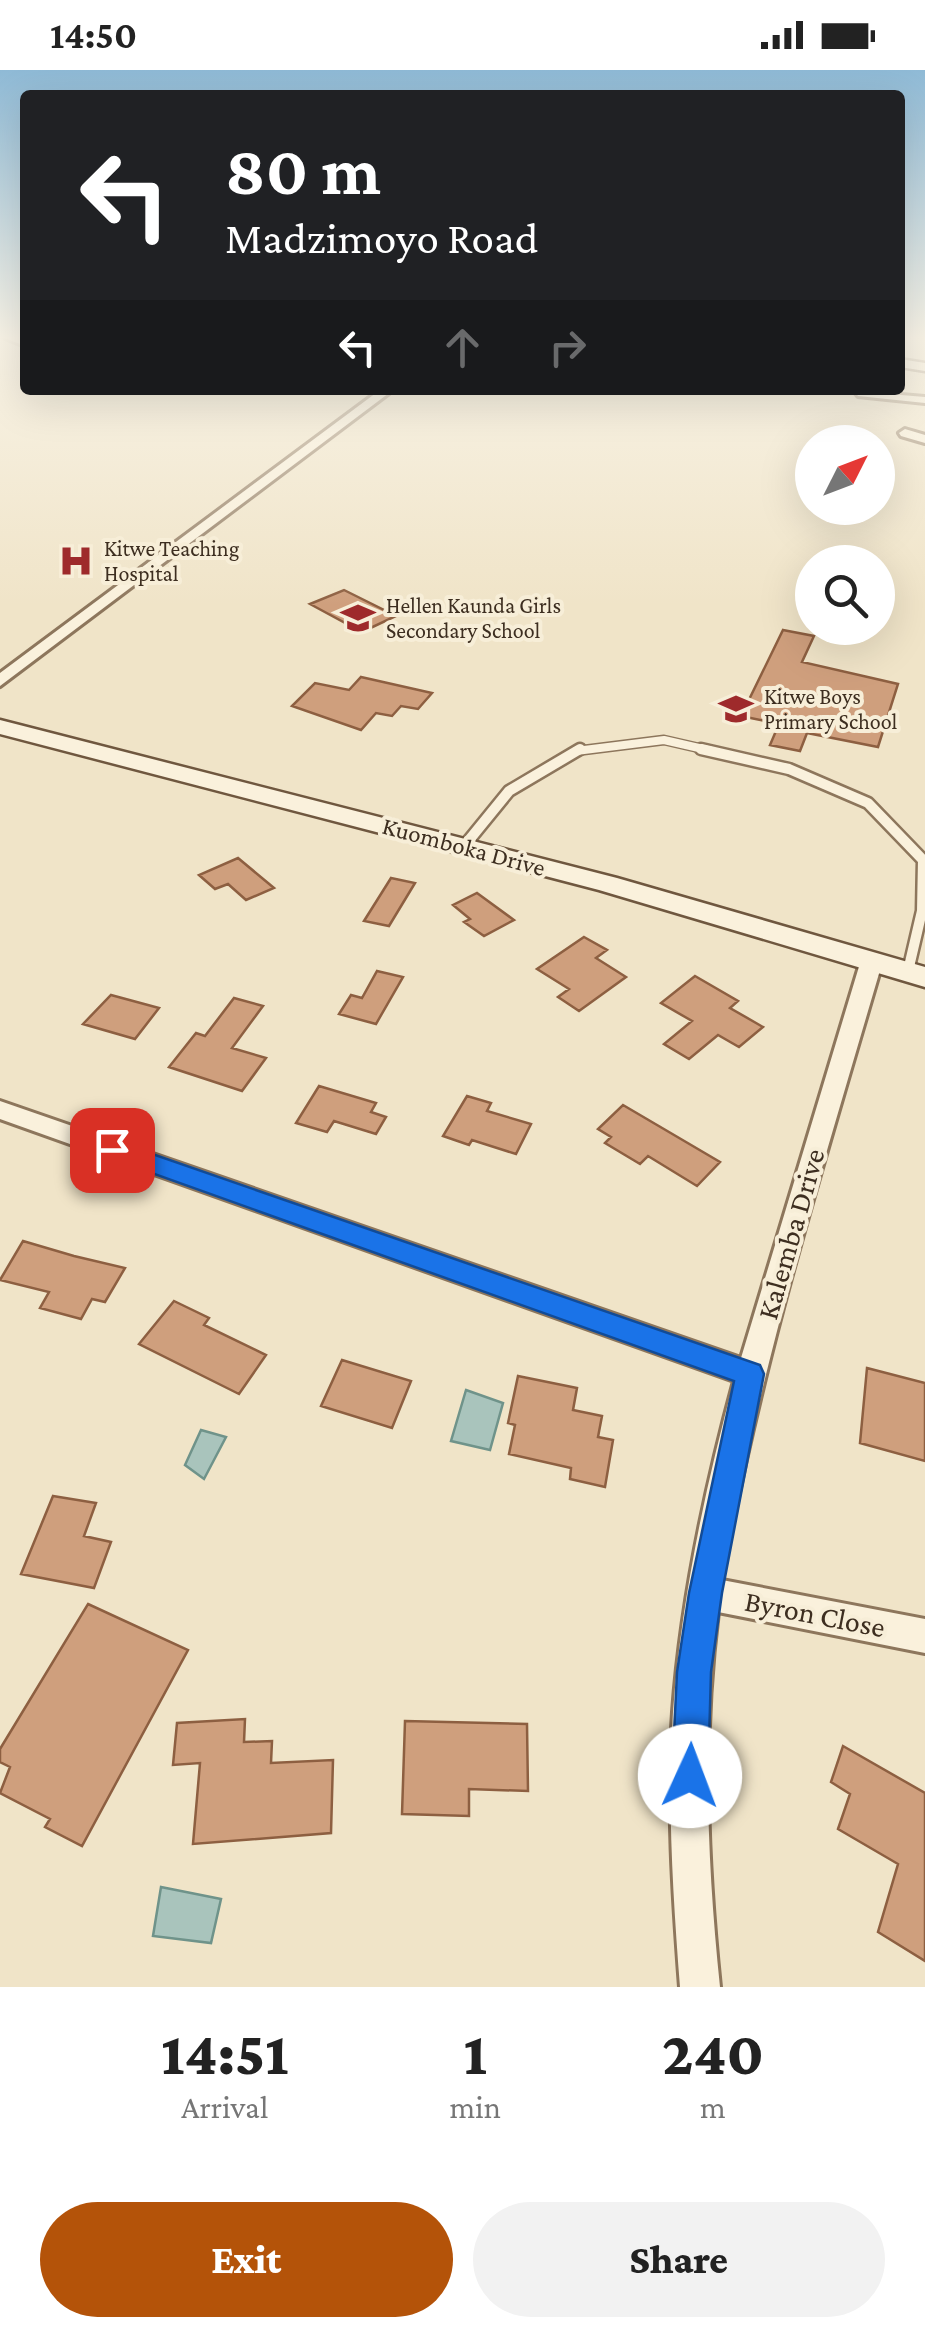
<!DOCTYPE html>
<html lang="en">
<head>
<meta charset="utf-8">
<style>
	body { margin:0; font-family:"Crimson Pro",serif; background:#f2f2f2; color:#222; height:100vh; display:flex; flex-direction:column; font-size:38px; white-space:nowrap }
	* { box-sizing:border-box; margin:0 }
	p { font-size:32px; color:#767676 }
	.icon { flex:none; width:55px; height:55px; fill:none; stroke:currentColor; stroke-width:2; stroke-linecap:round; stroke-linejoin:round }
	.map { position:relative; height:1917px; overflow:hidden }
	.sheet { display:flex; flex-direction:column; background:#fff; flex:1 }
	.sheet>* { flex:none }
	.hud { position:absolute; left:20px; top:20px; width:885px; height:305px; border-radius:10px; box-shadow:0 10px 40px #0002; background:#202124; color:#fff; overflow:hidden }
	.needle { width:65px; rotate:48deg }
	.buttons { position:absolute; left:795px; top:355px; display:grid; gap:20px }
	.buttons a { display:grid; place-items:center; width:100px; height:100px; border-radius:50%; background:#fff; box-shadow:0 10px 40px #0002; font-size:50px }
	.pin { position:absolute; display:grid; place-items:center; width:85px; height:85px; color:#fff; margin:-42px; border-radius:20px; box-shadow:0 5px 15px #0006 }
	.me { position:absolute; width:110px; margin:-55px; rotate:2deg; stroke-linejoin:round; filter:drop-shadow(0 0 8px #0008) }
	.turn { display:flex; align-items:center; gap:35px; height:210px; padding:0 40px; font-size:45px }
	.turn .icon { width:130px; height:130px; stroke-width:2.5 }
	.turn b { display:block; font-size:70px; line-height:85px }
	.lanes { display:flex; align-items:center; height:95px; padding:0 40px; background:#0003; justify-content:center; gap:50px; direction:ltr }
	.lanes .off { opacity:.35 }
	.eta { display:flex; justify-content:space-evenly; align-items:center; height:170px; text-align:center }
	.eta b { font-size:60px; font-weight:800; line-height:70px }
	.cta { display:flex; gap:20px; margin-top:auto; padding:20px 40px }
	.cta a { flex:1; height:115px; border-radius:60px; background:#b45309; color:#fff; font-size:40px; font-weight:800; line-height:115px; text-align:center }
	.cta a+a { background:#f2f2f2; color:#222 }
	.status { display:flex; justify-content:space-between; align-items:center; height:70px; padding:0 50px; background:#fff; direction:ltr }
	.status svg { height:28px; fill:currentColor }
	.map>svg:first-child { display:block }
</style>
</head>
<body>
<div class="status"><b>14:50</b><svg viewBox="0 0 49 12"><path d="M0 12V9h3v3zM5 12V6h3v6zM10 12V3h3v9zM15 12V0h3v12zM26 1h20v11H26zM47 4h2v5h-2z"/></svg></div>
<div class="map">
<svg width="925" height="1917" viewBox="0 0 925 1917">
	<rect width="100%" height="100%" fill="#f0e4c8"/>
	<path fill="#a9c4bc" stroke="#6f938a" stroke-width="2.5" d="M466,1320L503,1333L490,1380L451,1371Z
		M201,1360L226,1367L204,1409L185,1395Z
		M161,1817L221,1829L211,1873L153,1866Z"/>
	<path fill="#cf9f7d" stroke="#8d5f41" stroke-width="2.5" d="M344,520L396,546L362,562L310,534Z
		M783,560L814,566L802,592L898,614L878,677L807,663L800,681L770,675L779,654L741,646Z
		M361,607L432,623L418,639L401,636L392,646L376,643L361,660L292,636L315,613L349,620Z
		M238,788L274,818L246,830L228,814L215,819L199,805Z
		M391,808L415,813L389,856L364,851Z
		M477,823L514,850L484,866L464,852L470,849L453,835Z
		M584,867L607,880L596,888L626,907L579,941L558,927L569,919L537,899Z
		M377,901L403,907L376,954L339,944L351,925L362,928Z
		M695,906L738,931L730,938L763,957L739,977L718,965L689,989L664,974L692,951L661,933Z
		M111,925L159,938L135,969L83,954Z
		M234,928L263,936L232,978L266,988L242,1021L169,997L196,963L205,966Z
		M319,1016L376,1033L371,1042L386,1047L376,1064L334,1051L327,1062L296,1053Z
		M467,1026L491,1033L487,1041L531,1054L516,1084L472,1070L469,1075L443,1066Z
		M623,1035L720,1092L697,1116L648,1086L640,1094L605,1073L611,1067L598,1059Z
		M23,1171L74,1186L125,1198L105,1232L92,1229L81,1249L40,1238L49,1222L0,1210Z
		M174,1231L209,1248L204,1255L266,1285L239,1324L139,1274Z
		M342,1290L411,1311L392,1358L321,1336Z
		M867,1298L925,1313V1391L860,1373Z
		M518,1306L577,1318L573,1340L602,1346L598,1367L613,1370L605,1417L570,1409L571,1398L509,1384L515,1355L508,1353Z
		M53,1426L96,1433L84,1466L111,1472L94,1518L21,1504Z
		M88,1534L188,1580L82,1776L45,1757L50,1749L0,1723L10,1697L0,1692V1679Z
		M245,1649L244,1672L272,1671L271,1693L333,1690L331,1763L193,1774L200,1693L173,1695L177,1653Z
		M405,1651L527,1654L528,1721L469,1719V1746L402,1744Z
		M843,1676L925,1723V1891L878,1862L898,1794L838,1759L850,1724L831,1712Z"/>
	<g fill="none" stroke-linecap="round" stroke-linejoin="round">
		<g stroke="#8d765c" stroke-width="11">
			<path id="lane-far1" d="M576,681L664,670L712,681"/>
		</g>
		<g stroke="#8d765c" stroke-width="15">
			<path id="lane" d="M701,679L789,699L868,733L923,790L922,841L908,901
				M465,775L509,721L580,679"/>
		</g>
		<g stroke="#8d765c" stroke-width="6">
			<path id="street" d="M4,266L25,269V276L5,268Z
				M380,320H393L0,616V603Z
				M854,321L925,327V333L858,326Z
				M905,359L925,365V373L901,366L899,363Z
				M872,883L883,890C823,1095 759,1299 722,1510L925,1549V1583L718,1542C702,1668 707,1791 720,1917H680C673,1825 667,1734 673,1642C681,1531 705,1418 734,1311L0,1049V1031L741,1288L861,890Z"/>
		</g>
		<g stroke="#6f573f" stroke-width="5">
			<path id="secondary" d="M900,289L925,293V301L900,297Z
				M0,650L617,808L925,897V917L599,820L0,664Z"/>
		</g>
		<use href="#lane-far1" stroke="#faf1dc" stroke-width="8"/>
		<use href="#lane" stroke="#faf1dc" stroke-width="10"/>
		<use href="#street" fill="#faf1dc" fill-rule="evenodd"/>
		<use href="#secondary" fill="#faf1dc" fill-rule="evenodd"/>
	</g>
	<linearGradient id="sky" x2="0" y2="1"><stop stop-color="#8fbad6"/><stop offset="0.5" stop-color="#f8f3e6"/><stop offset="1" stop-color="#f8f3e6" stop-opacity="0"/></linearGradient>
	<rect width="925" height="535" fill="url(#sky)"/>
	<path fill="#1a73e8" stroke="#114b97" stroke-width="2.5" d="M112,1070L760,1295L764,1304L722,1523L711,1602L708,1706L703,1719L690,1724L677,1719L672,1706L677,1602L689,1523L734,1311L104,1086L100,1080L104,1073Z"/>
	<defs>
		<g id="hospital-bare" transform="scale(2.7)"><path d="M-5-5h3v3.5h4V-5h3V5h-3V1.5h-4V5h-3Z" fill="#9e2a2b" stroke="#f7eed8" stroke-width="2.5" paint-order="stroke"/></g>
		<g id="school-bare" transform="scale(2.7)"><path d="M0-5L7-2L0 1L-7-2ZM-4 1L0 2.5L4 1V4Q0 6-4 4Z" fill="#9e2a2b" stroke="#f7eed8" stroke-width="2.5" paint-order="stroke"/></g>
	</defs>
	<g fill-rule="evenodd">
		<use href="#hospital-bare" x="76" y="491"/>
		<use href="#school-bare" x="358" y="548"/>
		<use href="#school-bare" x="736" y="639"/>
	</g>
	<g text-anchor="middle" stroke-width="8" stroke-linejoin="round" paint-order="stroke">
		<g font-size="22" fill="#3d2e20" stroke="#f7eed8" text-anchor="start">
			<text x="104" y="486">Kitwe Teaching<tspan x="104" dy="25">Hospital</tspan></text>
			<text x="386" y="543">Hellen Kaunda Girls<tspan x="386" dy="25">Secondary School</tspan></text>
			<text x="764" y="634">Kitwe Boys<tspan x="764" dy="25">Primary School</tspan></text>
		</g>
		<g font-size="25" fill="#3d2e20" stroke="#f7eed8">
			<text transform="translate(464 776) rotate(15)" y="9">Kuomboka Drive</text>
		</g>
		<g font-size="30" fill="#3d2e20" stroke="#f7eed8">
			<text transform="translate(791 1164) rotate(-74)" y="10">Kalemba Drive</text>
			<text transform="translate(815 1544) rotate(11)" y="10">Byron Close</text>
		</g>
	</g>
</svg>
<div class="buttons">
<a><svg class="needle" viewBox="-14 -14 28 28"><path d="M0-13l5 13h-10z" fill="#e53935"/><path d="M0 13l5-13h-10z" fill="#767676"/></svg></a>
<a><svg class="icon" aria-label="search" viewBox="0 0 24 24"><circle cx="10" cy="10" r="6"/><path d="M15 15l6 6"/></svg></a>
</div>
<div class="pin" style="left:112px;top:1080px;background:#d93025"><svg class="icon" aria-label="arrive" viewBox="0 0 24 24"><path d="M6 21V4h12l-3 4 3 4H6"/></svg></div>
<svg class="me" style="left:690px;top:1706px" viewBox="-20 -20 40 40"><circle r="19" fill="#fff"/><path d="M0-13L10 11 0 6-10 11z" fill="#1a73e8"/></svg>
<div class="hud">
<div class="turn"><svg class="icon" aria-label="left" viewBox="0 0 24 24"><path d="M17 20v-9H6M10 6l-5 5 5 5"/></svg><div><b>80 m</b>Madzimoyo Road</div></div>
<div class="lanes"><svg class="icon" aria-label="left" viewBox="0 0 24 24"><path d="M17 20v-9H6M10 6l-5 5 5 5"/></svg><svg class="icon off" aria-label="ahead" viewBox="0 0 24 24"><path d="M12 20V5M6 11l6-6 6 6"/></svg><svg class="icon off" aria-label="right" viewBox="0 0 24 24"><path d="M7 20v-9h11M14 6l5 5-5 5"/></svg></div>
</div>
</div>
<section class="sheet">
<div class="eta">
<div><b>14:51</b><p>Arrival</p></div>
<div><b>1</b><p>min</p></div>
<div><b>240</b><p>m</p></div>
</div>
<div class="cta"><a>Exit</a><a>Share</a></div>
</section>
</body>
</html>
